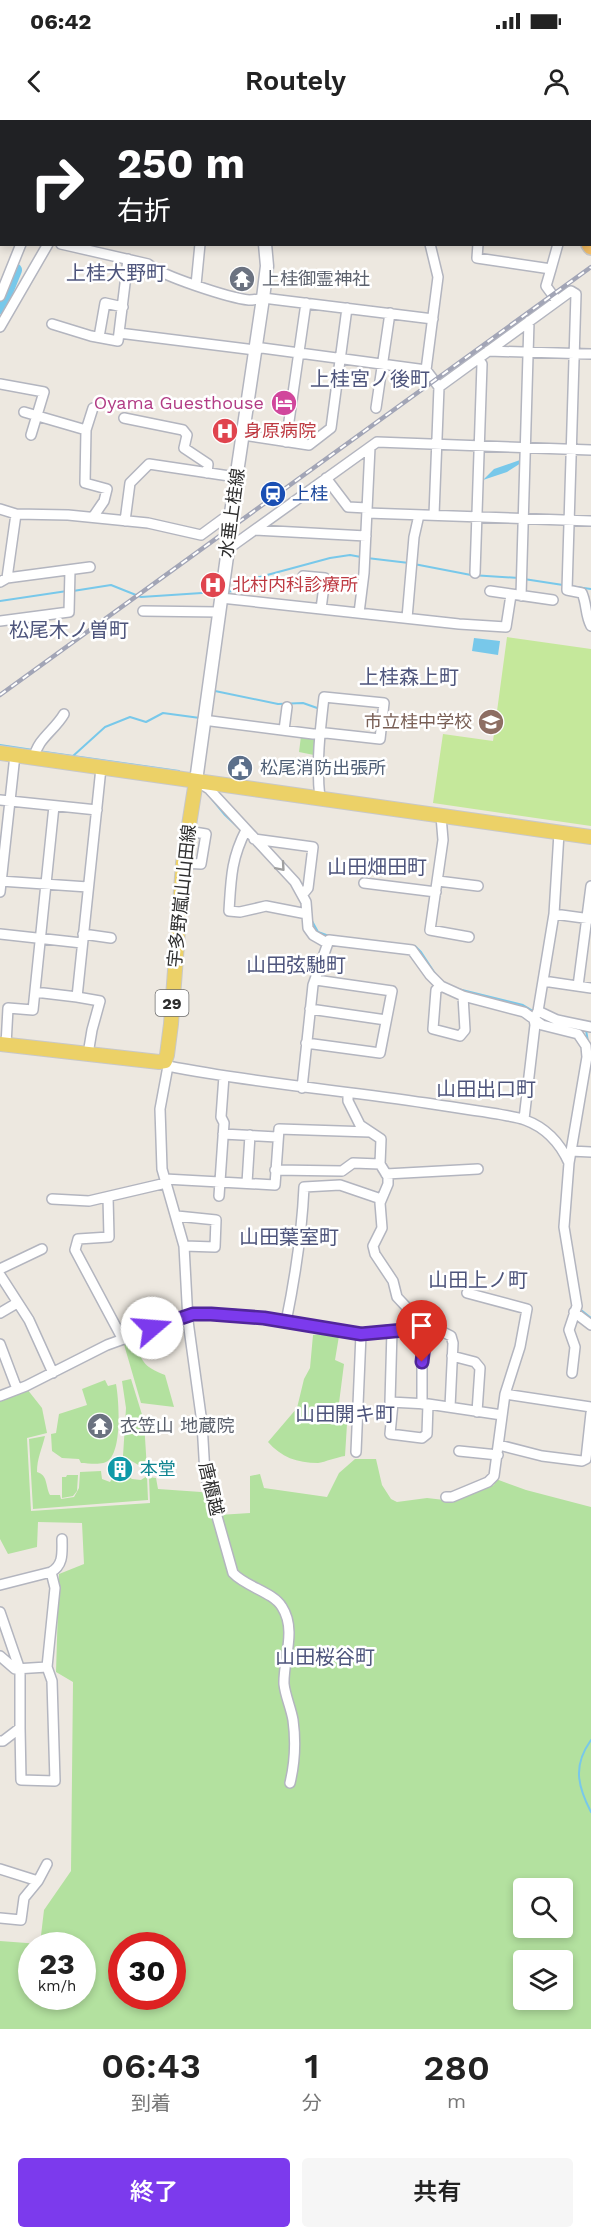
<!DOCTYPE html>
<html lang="ja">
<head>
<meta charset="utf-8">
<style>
	body { margin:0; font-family:"Work Sans","Noto Sans JP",sans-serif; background:#f6f6f6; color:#222; height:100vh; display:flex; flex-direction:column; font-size:22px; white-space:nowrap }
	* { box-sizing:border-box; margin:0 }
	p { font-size:20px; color:#767676 }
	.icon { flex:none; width:33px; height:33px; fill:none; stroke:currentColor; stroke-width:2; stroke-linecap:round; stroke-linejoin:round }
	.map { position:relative; height:1909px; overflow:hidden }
	.panel { display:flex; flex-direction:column; background:#fff; flex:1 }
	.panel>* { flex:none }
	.top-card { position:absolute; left:0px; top:0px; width:591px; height:126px; box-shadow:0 3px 9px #0003; background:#202124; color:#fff; overflow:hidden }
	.controls { position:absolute; left:513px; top:1758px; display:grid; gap:12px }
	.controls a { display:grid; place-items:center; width:60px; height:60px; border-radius:6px; background:#fff; box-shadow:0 3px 9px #0003; font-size:30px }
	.speed { position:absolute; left:18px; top:1812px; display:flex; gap:12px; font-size:30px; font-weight:700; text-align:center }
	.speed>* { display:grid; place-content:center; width:78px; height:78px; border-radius:50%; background:#fff; box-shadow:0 3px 9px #0003; line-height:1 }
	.speed small { font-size:15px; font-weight:400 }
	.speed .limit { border:9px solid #d22; background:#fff; color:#111 }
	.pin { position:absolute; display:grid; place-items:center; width:51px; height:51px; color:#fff; margin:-62px -26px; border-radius:50% 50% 50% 0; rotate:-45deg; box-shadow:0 0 6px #0007 }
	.pin .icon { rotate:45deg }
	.me { position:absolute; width:66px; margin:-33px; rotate:72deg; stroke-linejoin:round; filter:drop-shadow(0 0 4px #0008) }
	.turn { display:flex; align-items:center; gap:21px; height:126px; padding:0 18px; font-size:27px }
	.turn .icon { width:78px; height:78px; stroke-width:2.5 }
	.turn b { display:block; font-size:42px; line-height:51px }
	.eta { display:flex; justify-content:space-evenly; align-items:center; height:102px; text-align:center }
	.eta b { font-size:36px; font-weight:600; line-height:42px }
	.action { display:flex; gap:12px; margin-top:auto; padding:12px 18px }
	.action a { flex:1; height:69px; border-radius:6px; background:#7c3aed; color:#fff; font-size:24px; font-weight:600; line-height:69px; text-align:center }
	.action a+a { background:#f6f6f6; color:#222 }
	.status { display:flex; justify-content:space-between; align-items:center; height:42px; padding:0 30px; background:#fff; direction:ltr }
	.status svg { height:16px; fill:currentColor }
	header { display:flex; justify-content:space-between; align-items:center; height:78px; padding:0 18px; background:#fff; font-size:27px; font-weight:600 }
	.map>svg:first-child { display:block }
</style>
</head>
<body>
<div class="status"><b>06:42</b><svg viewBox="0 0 49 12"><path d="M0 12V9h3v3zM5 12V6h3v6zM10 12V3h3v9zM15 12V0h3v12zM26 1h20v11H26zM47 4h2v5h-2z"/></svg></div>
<header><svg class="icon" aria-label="back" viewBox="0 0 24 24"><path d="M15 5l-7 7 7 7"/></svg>Routely<svg class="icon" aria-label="person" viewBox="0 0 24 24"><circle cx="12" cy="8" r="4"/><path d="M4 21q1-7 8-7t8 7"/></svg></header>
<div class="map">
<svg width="591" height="1909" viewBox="0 0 591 1909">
	<rect width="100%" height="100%" fill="#ede8e0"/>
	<path fill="#b3e19f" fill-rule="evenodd" d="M301,616L312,618L315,621L314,635L299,632Z
		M323,1214L339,1216L335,1240L344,1244L339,1283L348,1288L345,1336C337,1337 325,1342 318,1343C297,1343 281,1337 268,1322L297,1288L304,1259L310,1248L313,1215Z
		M136,1219C140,1241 144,1247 165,1255L174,1287L141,1283L123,1221Z
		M131,1259L144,1301L147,1350L123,1336L126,1288L122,1261Z
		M105,1260L108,1266L116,1264C119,1280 122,1328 109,1340C103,1346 89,1343 81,1343L79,1339L62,1338L52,1331L51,1314L56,1313L59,1294L87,1285L82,1269Z
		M27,1269L42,1288L47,1313L27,1318L31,1391L150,1383L149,1357L156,1358L158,1369L201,1372L212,1375L219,1395L250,1393V1356L260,1354L264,1368L327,1377L339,1353L355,1339H376L382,1365L391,1379L397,1382L427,1378L453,1381L494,1365L496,1359L526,1370L591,1387V1909H0V1821L40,1824L44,1790L71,1751L73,1562L56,1552L59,1454L84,1444L82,1403L38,1402L37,1427L8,1434L0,1419V1280ZM524,1768H562V1808H524ZM32,1826H82V1876H32ZM122,1826H172V1876H122ZM524,1840H562V1880H524Z
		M45,1316C42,1329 37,1338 37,1352C48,1355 45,1365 50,1375H60L61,1379L74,1377L79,1368L80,1352L101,1351L102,1359L110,1362L113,1357L128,1356L132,1359L141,1360L147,1356L148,1380L33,1389L29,1319Z
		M67,1355H78L77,1371L73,1376L62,1378V1357H66Z"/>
	<path fill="#c5e89b" d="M507,517L591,529V706L433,683L443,614L493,621Z"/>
	<path fill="#78c8ea" d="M520,340L521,343L507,352L483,360L494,349Z
		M474,518L500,521L498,535L472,531Z"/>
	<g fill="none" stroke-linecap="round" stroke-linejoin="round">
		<path stroke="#78c8ea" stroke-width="2" d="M367,438L409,443
			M414,444L471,455L519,458
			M524,459L563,465
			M569,466L591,469
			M73,471L111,465L141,477L217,472
			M227,472L238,470L256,458L330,438L350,435L361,437
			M0,481L67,471
			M212,573L215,571L278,584L303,583L320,589
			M0,625L33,630
			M38,631L179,651
			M73,636L105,607L130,597L146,602L163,593L200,598
			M207,673L225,695L241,710
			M312,801L318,812L329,816
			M415,826L421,832L436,855
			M458,869L523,885L533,891
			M540,896L550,903
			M586,910L588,922
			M581,1190L591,1198
			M591,1620C573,1645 577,1665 591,1692"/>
		<path stroke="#78c8ea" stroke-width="14" d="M0,187L15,150"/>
		<g stroke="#b3b5bf" stroke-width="12">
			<path id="minor" d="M549,0L551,2
				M77,2L78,0
				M112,2L113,0
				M590,67H591
				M0,101L2,102
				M61,124L148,144C161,156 230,178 249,180C253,180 259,179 263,178L433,199
				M478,124L477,138L551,149L558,124
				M551,149L546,166L557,181
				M196,165L200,124
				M0,176L21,124
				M52,204L91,216L118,221L128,139
				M0,207L48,124
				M119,213L255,230L262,228L426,250L439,267L434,395
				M99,217L105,183L123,187
				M488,231L591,234
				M426,250L438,157L430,124
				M0,264L44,272L31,315
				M439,267L571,171L576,174L567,470L582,473C587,484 585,495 591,506
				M93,288L86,310L85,363L107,369L104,381L93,397
				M376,288L390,193
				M24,292L86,310
				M124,298L183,310L187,315L184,328L208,344L207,353
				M243,315L309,325L331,308L347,188
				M286,322L306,183
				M326,358L348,387L367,388
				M0,389L16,394L68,395L148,403L201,415L231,393
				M367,393L591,401
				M125,401L130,363L149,344L236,357
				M255,410L366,416
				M228,429L377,322L591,330
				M475,453L482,244L478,239
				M303,456L325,458L321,489
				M7,458L16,394
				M0,462L7,458L90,447
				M490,471L553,480
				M521,476L529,201
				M221,478L459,504L506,507L511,475
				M143,491L218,492
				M359,493L364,453L370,327
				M407,498L414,417L419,395
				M0,501L69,492L70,450
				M203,600L313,614L326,613L380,619L384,583L324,577C320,611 316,645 320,679
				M284,610L287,587
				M34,638C37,619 55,610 64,594
				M201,664L209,669L295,762L306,782L308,808L313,815L327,823
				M0,680L97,690
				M441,696L443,720L430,810L469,817
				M246,710C231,739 231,759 229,791L240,792L266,786L307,794
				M254,719L313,727L308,768L303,774
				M183,743L201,744L206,714L188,711
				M0,761L88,767
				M438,761L478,766
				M364,763L436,772
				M0,772L15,635
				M554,794L591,799
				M0,814L82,823
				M83,814L111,818
				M543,861L591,868
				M441,866L436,870L433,909L460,916L465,910L463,876
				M578,866L591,766
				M35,872L77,877L101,648
				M77,877L100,881L92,910L88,934
				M310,889L386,900
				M538,891L557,900L591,907
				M306,923L380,933L392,871L316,860
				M6,925L8,888L33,890L54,686
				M165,941L168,946L160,989L162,1049L184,1126L188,1201L202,1303L205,1354L233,1453C246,1467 273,1472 282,1487C297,1510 283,1540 284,1564C285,1575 291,1588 293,1600C296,1622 295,1642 290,1663
				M168,946C253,963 340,970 426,983C450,987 474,990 498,994C507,996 517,997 525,1000C547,1008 560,1023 569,1043
				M302,968L313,865L329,820L412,830L430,855L441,866L463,876L524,892L542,905L578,914L586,926L587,937L569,1043L564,1107L577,1186L569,1210L575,1227L572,1253
				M348,974V981L360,1005L381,1019L380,1044L388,1057V1064L380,1083L382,1108L373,1126L375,1134L393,1161L397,1177L426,1208L422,1242V1284
				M524,999L535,905L534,899L538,891L554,794L559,713
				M223,1014L277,1017
				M571,1031L591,1032
				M275,1050L342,1051L353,1043L380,1044
				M386,1054L478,1049
				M165,1059L275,1065L279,1009L370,1012
				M247,1063L250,1015
				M219,1076L224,1003L221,997L224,956
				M108,1077L109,1117L78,1119L75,1130L122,1218
				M52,1079L89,1081L166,1063
				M177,1096L216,1100L215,1127L184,1126
				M0,1149L42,1129
				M0,1155L29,1200L53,1253
				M574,1192L591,1205
				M0,1193L17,1183
				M286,1202C295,1158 302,1112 304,1067L340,1065L381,1079
				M392,1210L390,1282L428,1284L502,1295
				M0,1224L17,1269
				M452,1236L475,1242L480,1248L477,1292
				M505,1274L591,1287
				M0,1276L26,1266L107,1225L193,1194H228L264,1198L361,1214L392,1210L437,1209L451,1216L453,1223L450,1287
				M393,1283L390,1314L422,1318L427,1314L428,1284
				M499,1325L542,1336L582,1341L586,1339L591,1293
				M459,1331L498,1335
				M356,1332L361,1214
				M446,1377H452L488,1362L494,1356L505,1274L520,1227L527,1189L467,1173
				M51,1452C64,1445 62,1432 62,1419
				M0,1465L51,1452L55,1468L47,1547L15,1549L0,1536
				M0,1492L20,1550V1608
				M0,1621H3L20,1608L21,1660L55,1661L52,1561L47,1547
				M0,1749L38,1761L24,1778L21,1800L0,1798
				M38,1761L47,1744"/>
		</g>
		<g stroke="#b3b5bf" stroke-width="14">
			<path id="tertiary" d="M24,2L25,0
				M0,48L2,46"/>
		</g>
		<g stroke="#b3b5bf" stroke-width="15">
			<path id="secondary" d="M133,0L145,2
				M270,2V0
				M196,661L232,400L231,393L263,178L267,146L265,124"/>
		</g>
		<g stroke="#c8c8c8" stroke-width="16">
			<path id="primary" d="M0,633L591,717
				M0,924L159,942L165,941L167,935L171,904L183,743L196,661"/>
		</g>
		<g stroke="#c8c8c8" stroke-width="18">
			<path id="trunk" d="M476,0L477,2
				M589,124L591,127"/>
		</g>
		<use href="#minor" stroke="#fff" stroke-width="9"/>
		<use href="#tertiary" stroke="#fff" stroke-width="10"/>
		<use href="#secondary" stroke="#fff" stroke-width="12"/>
		<use href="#primary" stroke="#ecd167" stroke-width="14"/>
		<use href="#trunk" stroke="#f2bc64" stroke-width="15"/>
		<g stroke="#a2a5b6" stroke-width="4.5">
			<path id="rail" d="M0,575L591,147"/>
		</g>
		<use href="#rail" stroke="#fff" stroke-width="2" stroke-dasharray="7" stroke-linecap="butt"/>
	</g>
	<defs><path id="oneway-chevron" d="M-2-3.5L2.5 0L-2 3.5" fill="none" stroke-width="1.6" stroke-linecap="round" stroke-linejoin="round" transform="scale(1.5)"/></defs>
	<use stroke="#a0a0a0" href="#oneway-chevron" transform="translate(281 747) rotate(49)"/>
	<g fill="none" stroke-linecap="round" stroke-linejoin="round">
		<g stroke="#51269a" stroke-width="15">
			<path id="route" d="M152,1208L193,1194H211L264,1198L361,1214L426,1208L422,1242"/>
		</g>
		<use href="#route" stroke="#7c3aed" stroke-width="10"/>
	</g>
	<defs>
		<g id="temple-disc" transform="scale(1.35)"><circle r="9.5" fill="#6b7280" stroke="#fff"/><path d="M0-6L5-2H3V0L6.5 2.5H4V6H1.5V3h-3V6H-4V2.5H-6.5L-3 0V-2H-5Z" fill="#fff"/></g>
		<g id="hotel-disc" transform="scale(1.35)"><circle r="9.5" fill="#d1479c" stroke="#fff"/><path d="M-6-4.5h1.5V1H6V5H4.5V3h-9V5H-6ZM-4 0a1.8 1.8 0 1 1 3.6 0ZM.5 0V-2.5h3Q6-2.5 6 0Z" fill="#fff"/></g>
		<g id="hospital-disc" transform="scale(1.35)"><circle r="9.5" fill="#e0444e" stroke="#fff"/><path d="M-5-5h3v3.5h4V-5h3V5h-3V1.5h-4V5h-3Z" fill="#fff"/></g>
		<g id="station-disc" transform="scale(1.35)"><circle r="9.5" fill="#1a4fb4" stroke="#fff"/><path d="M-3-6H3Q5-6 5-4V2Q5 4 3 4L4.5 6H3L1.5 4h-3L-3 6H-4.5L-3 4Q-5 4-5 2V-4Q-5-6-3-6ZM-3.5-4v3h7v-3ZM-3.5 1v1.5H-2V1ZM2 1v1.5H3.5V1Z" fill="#fff"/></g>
		<g id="school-disc" transform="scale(1.35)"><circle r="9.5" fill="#8d6e63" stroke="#fff"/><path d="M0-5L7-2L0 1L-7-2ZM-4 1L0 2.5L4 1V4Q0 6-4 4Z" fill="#fff"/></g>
		<g id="civic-disc" transform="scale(1.35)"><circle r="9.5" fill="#5c6f8a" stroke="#fff"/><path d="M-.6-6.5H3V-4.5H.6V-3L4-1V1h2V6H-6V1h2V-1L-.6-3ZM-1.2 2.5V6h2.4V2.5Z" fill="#fff"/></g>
		<g id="building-disc" transform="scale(1.35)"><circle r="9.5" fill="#0f9aa8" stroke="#fff"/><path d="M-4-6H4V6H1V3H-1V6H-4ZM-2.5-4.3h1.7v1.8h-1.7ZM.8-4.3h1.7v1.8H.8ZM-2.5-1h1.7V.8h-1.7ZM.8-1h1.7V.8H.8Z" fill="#fff"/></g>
	</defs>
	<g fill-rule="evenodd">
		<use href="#temple-disc" x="242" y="159"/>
		<use href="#hotel-disc" x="284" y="283"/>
		<use href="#hospital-disc" x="225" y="311"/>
		<use href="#station-disc" x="273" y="374"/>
		<use href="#hospital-disc" x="213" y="465"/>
		<use href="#school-disc" x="491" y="602"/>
		<use href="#civic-disc" x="240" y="648"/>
		<use href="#temple-disc" x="100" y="1306"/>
		<use href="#building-disc" x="120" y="1349"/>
	</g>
	<g text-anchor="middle" stroke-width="5" stroke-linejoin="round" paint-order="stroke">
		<rect fill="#fff" stroke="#6c6c6c" stroke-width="1.5" x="155.5" y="870" width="33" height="26" rx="4.5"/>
		<g font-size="16" font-weight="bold" fill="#2d2d2d">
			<text x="172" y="889">29</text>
		</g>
		<g font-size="18" fill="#5b616d" stroke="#fff" text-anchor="start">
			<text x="262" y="165">上桂御霊神社</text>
			<text x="120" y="1312">衣笠山 地蔵院</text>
		</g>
		<g font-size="18" fill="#b23c85" stroke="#fff" text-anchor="end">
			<text x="264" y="289">Oyama Guesthouse</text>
		</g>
		<g font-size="18" fill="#be3a42" stroke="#fff" text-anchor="start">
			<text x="244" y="317">身原病院</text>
			<text x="232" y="471">北村内科診療所</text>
		</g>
		<g font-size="18" fill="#164399" stroke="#fff" text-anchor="start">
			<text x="292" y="380">上桂</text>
		</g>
		<g font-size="18" fill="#2d2d2d" stroke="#fff">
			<text transform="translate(232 393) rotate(-82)" y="6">水垂上桂線</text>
			<text transform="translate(182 776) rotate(-84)" y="6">宇多野嵐山山田線</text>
			<text transform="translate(211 1369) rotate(77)" y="6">唐櫃越</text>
		</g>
		<g font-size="18" fill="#785e54" stroke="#fff" text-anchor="end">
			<text x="472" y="608">市立桂中学校</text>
		</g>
		<g font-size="18" fill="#4e5e75" stroke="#fff" text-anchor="start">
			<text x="260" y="654">松尾消防出張所</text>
		</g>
		<g font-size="18" fill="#0d838f" stroke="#fff" text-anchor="start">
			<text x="140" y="1355">本堂</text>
		</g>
		<g font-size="20" fill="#4e557c" stroke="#fff">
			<text x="116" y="160">上桂大野町</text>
			<text x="370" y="266">上桂宮ノ後町</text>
			<text x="69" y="517">松尾木ノ曽町</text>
			<text x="409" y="564">上桂森上町</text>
			<text x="377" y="754">山田畑田町</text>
			<text x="296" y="852">山田弦馳町</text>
			<text x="486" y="976">山田出口町</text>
			<text x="289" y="1124">山田葉室町</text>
			<text x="478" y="1167">山田上ノ町</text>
			<text x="345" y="1301">山田開キ町</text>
			<text x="325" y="1544">山田桜谷町</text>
		</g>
	</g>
</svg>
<div class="controls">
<a><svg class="icon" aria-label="search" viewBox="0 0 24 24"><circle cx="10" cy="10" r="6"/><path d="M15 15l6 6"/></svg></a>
<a><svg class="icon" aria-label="layers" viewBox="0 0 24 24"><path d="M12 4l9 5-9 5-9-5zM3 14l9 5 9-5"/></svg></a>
</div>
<div class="speed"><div>23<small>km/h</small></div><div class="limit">30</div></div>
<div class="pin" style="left:422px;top:1242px;background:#d93025"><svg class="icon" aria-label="arrive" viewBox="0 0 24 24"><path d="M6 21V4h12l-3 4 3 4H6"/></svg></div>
<svg class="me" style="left:152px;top:1208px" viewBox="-20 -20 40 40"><circle r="19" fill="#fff"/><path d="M0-13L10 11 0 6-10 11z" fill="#7c3aed"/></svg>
<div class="top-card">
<div class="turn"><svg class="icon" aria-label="right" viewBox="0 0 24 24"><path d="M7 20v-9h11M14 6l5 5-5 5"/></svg><div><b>250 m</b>右折</div></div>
</div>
</div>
<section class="panel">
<div class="eta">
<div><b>06:43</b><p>到着</p></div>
<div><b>1</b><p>分</p></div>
<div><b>280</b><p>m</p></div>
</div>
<div class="action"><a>終了</a><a>共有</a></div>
</section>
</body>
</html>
